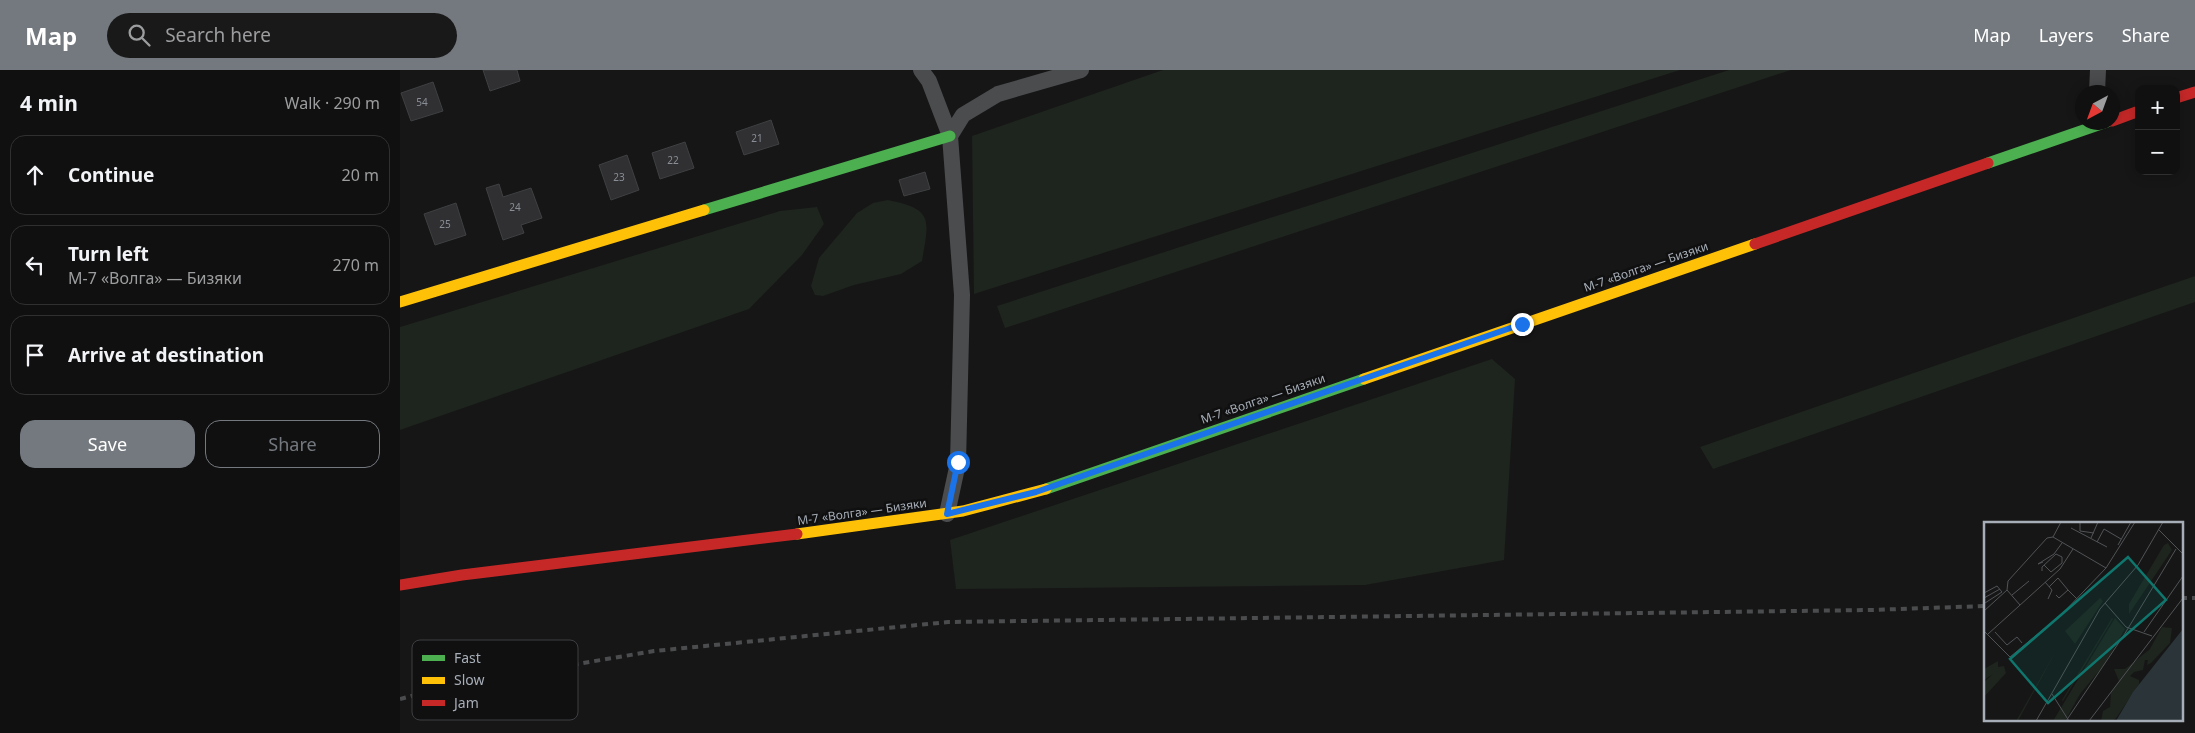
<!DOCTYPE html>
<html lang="en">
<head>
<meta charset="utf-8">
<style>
  :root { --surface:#101010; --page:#191919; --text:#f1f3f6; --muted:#9c9d9f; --line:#303030; --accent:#74797f }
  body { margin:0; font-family:"Noto Sans",sans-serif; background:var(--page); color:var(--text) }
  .controls { position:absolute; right:15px; top:15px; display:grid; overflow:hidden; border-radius:10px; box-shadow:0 2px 12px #0003 }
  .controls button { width:45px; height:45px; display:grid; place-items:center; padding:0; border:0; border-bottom:1px solid var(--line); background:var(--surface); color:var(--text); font:25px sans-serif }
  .compass { position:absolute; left:1675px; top:15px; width:45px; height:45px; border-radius:50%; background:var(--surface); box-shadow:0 2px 12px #0003; rotate:221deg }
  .stop { position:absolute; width:15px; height:15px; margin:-11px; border:4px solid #1a73e8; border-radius:50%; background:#fff }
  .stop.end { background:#1a73e8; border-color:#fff; box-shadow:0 1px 5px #0008 }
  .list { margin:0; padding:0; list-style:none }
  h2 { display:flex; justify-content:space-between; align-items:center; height:65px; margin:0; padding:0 20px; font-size:21px }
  h2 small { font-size:16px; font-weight:400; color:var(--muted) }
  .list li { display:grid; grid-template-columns:32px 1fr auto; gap:15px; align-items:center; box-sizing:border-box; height:80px; margin:0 10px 10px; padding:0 10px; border:1px solid var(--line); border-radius:15px }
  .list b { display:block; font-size:19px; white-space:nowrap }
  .list p { margin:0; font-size:16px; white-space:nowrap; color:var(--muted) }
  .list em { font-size:16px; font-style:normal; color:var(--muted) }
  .actions { display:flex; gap:10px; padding:15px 20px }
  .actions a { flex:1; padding:11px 0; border:1px solid var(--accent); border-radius:15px; text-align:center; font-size:18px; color:var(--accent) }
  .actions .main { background:var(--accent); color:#fff }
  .icon { flex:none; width:28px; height:28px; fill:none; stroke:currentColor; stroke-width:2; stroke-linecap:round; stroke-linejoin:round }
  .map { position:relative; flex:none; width:1795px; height:663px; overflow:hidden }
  header { display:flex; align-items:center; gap:30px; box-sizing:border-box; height:70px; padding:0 25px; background:var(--accent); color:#fff }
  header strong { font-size:24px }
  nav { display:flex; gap:28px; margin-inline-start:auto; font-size:18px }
  .search { width:350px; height:45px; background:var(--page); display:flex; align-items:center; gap:12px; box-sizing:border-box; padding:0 18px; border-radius:28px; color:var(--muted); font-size:19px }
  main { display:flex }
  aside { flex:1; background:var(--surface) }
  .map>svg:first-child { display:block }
</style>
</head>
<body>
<header>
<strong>Map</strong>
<div class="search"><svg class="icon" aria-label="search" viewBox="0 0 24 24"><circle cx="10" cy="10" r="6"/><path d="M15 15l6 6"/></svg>Search here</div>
<nav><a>Map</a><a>Layers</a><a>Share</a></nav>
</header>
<main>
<aside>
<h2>4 min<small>Walk · 290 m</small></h2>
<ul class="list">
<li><svg class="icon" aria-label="ahead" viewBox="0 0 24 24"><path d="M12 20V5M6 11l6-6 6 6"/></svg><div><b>Continue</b></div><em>20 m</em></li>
<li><svg class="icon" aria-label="left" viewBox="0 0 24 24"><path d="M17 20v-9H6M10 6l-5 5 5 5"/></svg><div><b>Turn left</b><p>М-7 «Волга» — Бизяки</p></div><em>270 m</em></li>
<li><svg class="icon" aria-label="arrive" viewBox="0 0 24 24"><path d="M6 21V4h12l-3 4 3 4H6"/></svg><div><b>Arrive at destination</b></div></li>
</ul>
<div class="actions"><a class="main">Save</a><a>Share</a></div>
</aside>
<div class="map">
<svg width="1795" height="663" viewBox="0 0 1795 663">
  <rect width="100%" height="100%" fill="#161616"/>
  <!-- green -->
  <path fill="#1e241e" d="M763,0h517l-706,224 -2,-158z
    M1329,0h62l-786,258 -8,-22z
    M488,130c46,9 41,20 34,61l-21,13 -47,11 -31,11 -8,-1 -4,-9 8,-28 38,-45 16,-10z
    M417,137l7,17 -22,31 -53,54 -349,121v-103l380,-116z
    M1795,206v26l-482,167 -13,-22z
    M1092,289l23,20 -11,181 -139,25 -409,4 -6,-49z"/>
  <!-- building -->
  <path fill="#303032" stroke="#3e4042" d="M83,0h34l3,11 -30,10z
    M33,12l10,29 -32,10 -10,-28z
    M371,50l8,24 -35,11 -8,-23z
    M285,72l9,26 -34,11 -8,-26z
    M227,85l12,35 -28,10 -12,-35z
    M525,102l5,17 -26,7 -5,-16z
    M99,114l4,13 28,-9 11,30 -21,7 3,8 -21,7 -17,-52z
    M56,133l10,32 -31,10 -11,-31z"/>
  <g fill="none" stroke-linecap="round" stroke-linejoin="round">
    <!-- street -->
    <path stroke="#4a4c4e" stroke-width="16" d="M521,0l8,11 21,55 12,159 -4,168 -11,51
      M1697,22l1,-22
      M550,66l13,-21 35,-21 83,-24"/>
    <!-- fast -->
    <path stroke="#4caf50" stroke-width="11" d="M1588,93l119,-41
      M304,140l246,-74
      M646,419l318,-110"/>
    <!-- slow -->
    <path stroke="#ffc107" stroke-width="11" d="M0,232l304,-92
      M964,309l391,-135
      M397,464l166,-23 83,-22"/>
    <!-- jam -->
    <path stroke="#c62828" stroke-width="11" d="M1776,28l19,-6
      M1712,51l27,-10
      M1355,174l233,-81
      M0,515l62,-10 335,-41"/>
    <!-- rail -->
    <path stroke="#4a4c4e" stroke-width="4" stroke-dasharray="6 5" stroke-linecap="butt" d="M1781,528h14
      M0,629l59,-15 195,-33 294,-29 923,-12 114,-4"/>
  </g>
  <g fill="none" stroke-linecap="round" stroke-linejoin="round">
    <!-- route -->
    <path stroke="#1a73e8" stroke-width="6" d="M558,392l-11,52 89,-22 486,-168"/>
  </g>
  <g text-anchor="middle" stroke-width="5" stroke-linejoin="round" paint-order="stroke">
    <!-- number labels -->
    <g font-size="10" fill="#898e96">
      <text x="22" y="36">54</text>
      <text x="357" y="72">21</text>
      <text x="273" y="94">22</text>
      <text x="219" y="111">23</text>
      <text x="115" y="141">24</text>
      <text x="45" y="158">25</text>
    </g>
    <!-- street labels -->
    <g font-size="12" fill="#a7aeb7" stroke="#101011">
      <text transform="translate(1246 197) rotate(-19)" y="4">М-7 «Волга» — Бизяки</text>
      <text transform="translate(863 329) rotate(-19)" y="4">М-7 «Волга» — Бизяки</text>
      <text transform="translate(462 442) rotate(-8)" y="4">М-7 «Волга» — Бизяки</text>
    </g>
  </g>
  <!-- overview -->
  <g transform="translate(1584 452)">
    <rect width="199" height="199" fill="#161616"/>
    <path d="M184,21l4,7 -43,64v-10l35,-59zM116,76l3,3 -28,43 -10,-13zM128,96l1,1 -50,82 -1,-1zM131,96l10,11 -21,36 -24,29 -15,27h-12zM178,105l10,1 -2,15 -19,20 -4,2 1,-5h-3l-2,10 -9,2 -4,4 9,4v4l-22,33 -4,4h-12l2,-10 7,-4 1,-14 8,-12 -5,-12h11l25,-20zM73,127l-39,72h-2zM14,139v6l6,-1 2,7 -22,24v-15l9,-8 -9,6v-11z" fill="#1e241e"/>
    <path d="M199,107v92h-67l17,-29z" fill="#2b3539"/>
    <path fill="none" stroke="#505356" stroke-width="1" d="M96,0v9l14,2M87,6l36,19M175,8l24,24M69,15l8,-15M107,16l7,-16M113,20l7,-13 17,10M134,23l13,-23M59,40l-5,2 16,-10 8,-11M122,46l29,-46M58,49v-4l14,-13 6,3v6l-11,9 -7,-7M61,60l7,8 -4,9M65,65l9,-9 10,12M23,68l1,-9 39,-43 6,-1M0,71l13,-7 5,6 -17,11M28,73l17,-14M72,73l3,3 9,-8 9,9M0,76l16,-9M121,81l21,24 26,9M0,89l23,-21 13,15M0,109l26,26 52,-43 44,-46 -53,-31M11,110l12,13 10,-8 5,6M160,110l39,-56M4,112l72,-65 13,-20M68,172l17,27M52,199l64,-112 38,-44 25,-43M82,199l58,-86 52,-86M105,199l94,-123"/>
    <path fill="#0f766e" fill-opacity="0.15" stroke="#0f766e" stroke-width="2.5" d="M144,35l38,43 -118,103 -38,-44z"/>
    <rect width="199" height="199" fill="none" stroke="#a7aeb7" stroke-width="2.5"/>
  </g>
  <!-- legend -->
  <rect x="12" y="570" width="166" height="80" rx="8" fill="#101011" stroke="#3d3f43" stroke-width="1"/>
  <rect x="22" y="585" width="23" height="6" fill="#4caf50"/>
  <rect x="22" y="607" width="23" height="7" fill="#ffc107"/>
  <rect x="22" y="630" width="23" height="6" fill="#c62828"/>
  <g font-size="14" fill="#a7aeb7">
    <text x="54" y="593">Fast</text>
    <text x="54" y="615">Slow</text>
    <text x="54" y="638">Jam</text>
  </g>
</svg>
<div class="controls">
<button>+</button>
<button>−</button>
</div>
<svg class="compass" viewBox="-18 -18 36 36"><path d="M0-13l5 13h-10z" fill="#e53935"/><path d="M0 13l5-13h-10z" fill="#9c9d9f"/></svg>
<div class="stop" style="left:558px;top:392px"></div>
<div class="stop end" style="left:1122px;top:254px"></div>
</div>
</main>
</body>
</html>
